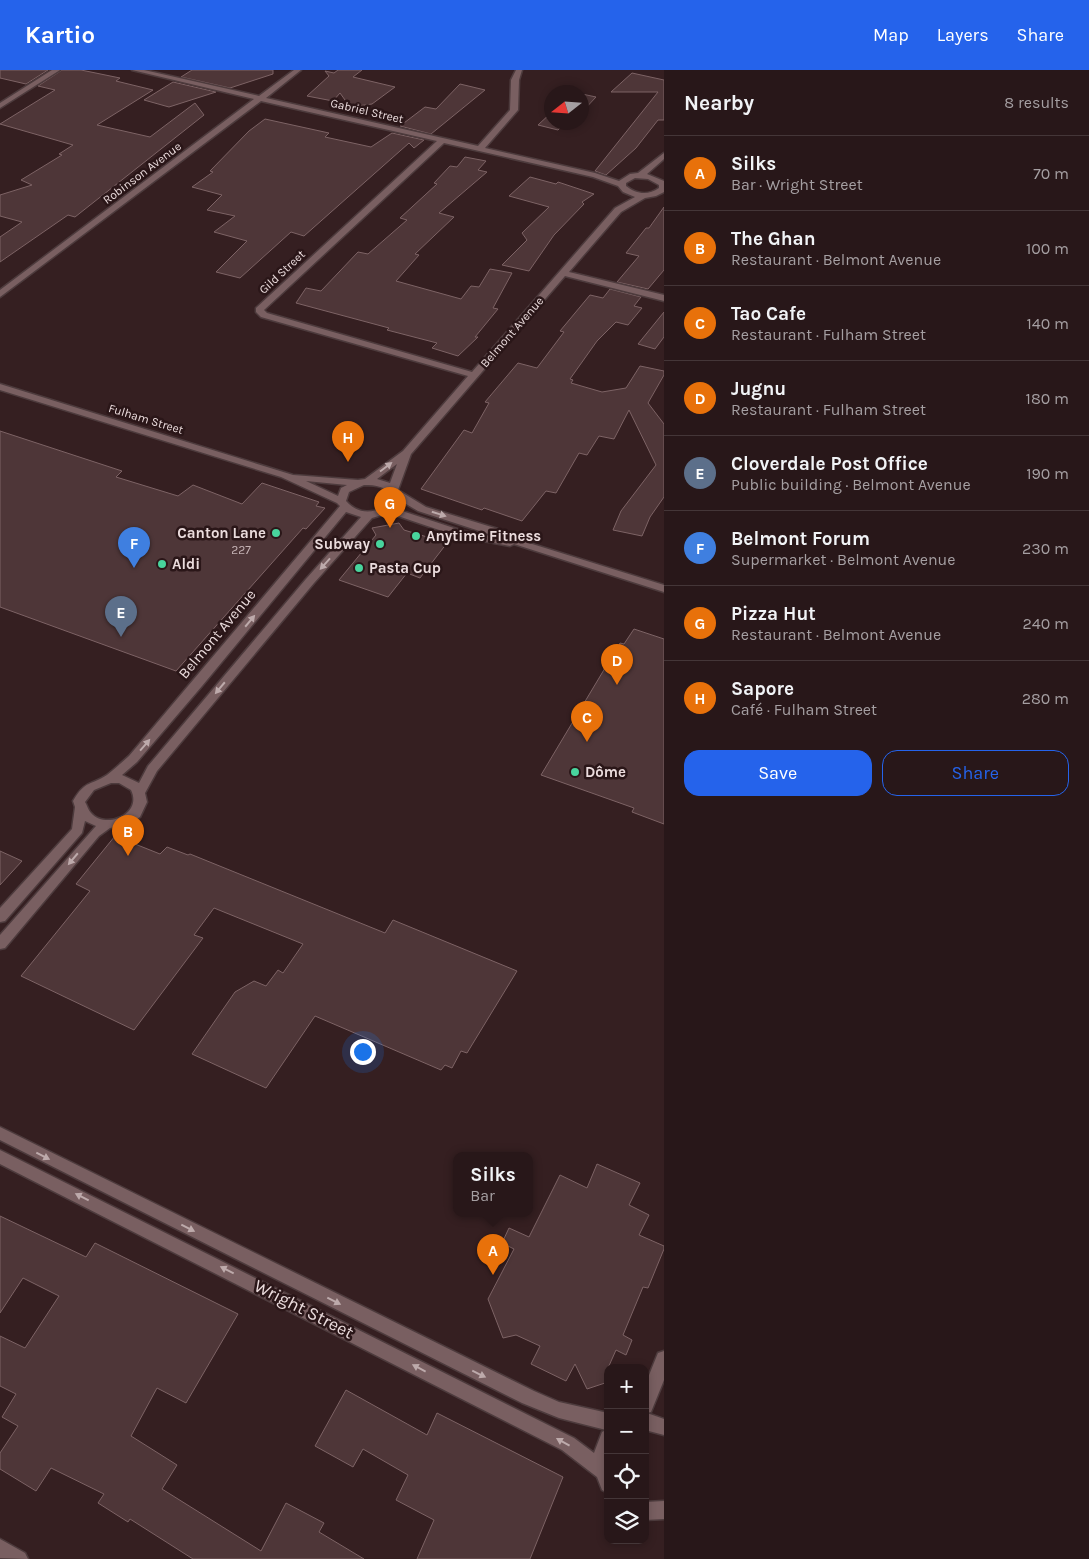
<!DOCTYPE html>
<html lang="en">
<head>
<meta charset="utf-8">
<style>
  :root { --surface:#281719; --page:#302022; --text:#f1f3f6; --muted:#a59fa2; --line:#443638; --accent:#2563eb }
  body { margin:0; font-family:Karla,sans-serif; background:var(--page); color:var(--text) }
  .controls { position:absolute; right:15px; bottom:15px; display:grid; overflow:hidden; border-radius:10px; box-shadow:0 2px 8px #0003 }
  .controls button { width:45px; height:45px; display:grid; place-items:center; padding:0; border:0; border-bottom:1px solid var(--line); background:var(--surface); color:var(--text); font:25px sans-serif }
  .compass { position:absolute; left:544px; top:15px; width:45px; height:45px; border-radius:50%; background:var(--surface); box-shadow:0 2px 8px #0003; rotate:253deg }
  .you { position:absolute; left:362px; top:981px; width:18px; height:18px; margin:-12px; border:4px solid #fff; border-radius:50%; background:#1a73e8; box-shadow:0 0 0 8px #1a73e833 }
  .badge { display:grid; place-items:center; width:32px; height:32px; border-radius:50%; background:var(--accent); color:#fff; font-size:16px; font-weight:700 }
  .pin { position:absolute; translate:-50% -41px; filter:drop-shadow(0 1px 2px #0008) }
  .pin::after { content:''; position:absolute; top:26px; width:18px; height:15px; background:inherit; clip-path:polygon(0 0,100% 0,50% 100%) }
  .popup { position:absolute; left:453px; top:1082px; width:80px; height:65px; box-sizing:border-box; display:grid; place-content:center; border-radius:10px; background:var(--surface); filter:drop-shadow(0 1px 4px #0005); font-size:16px; white-space:nowrap; color:var(--muted) }
  .popup b { font-size:19px; color:var(--text) }
  .popup::after { content:''; position:absolute; left:50%; top:100%; margin-left:-10px; border:10px solid transparent; border-top-color:var(--surface) }
  .list { margin:0; padding:0; list-style:none }
  h2 { display:flex; justify-content:space-between; align-items:center; height:65px; margin:0; padding:0 20px; font-size:21px }
  h2 small { font-size:16px; font-weight:400; color:var(--muted) }
  .list li { display:grid; grid-template-columns:32px 1fr auto; gap:15px; align-items:center; box-sizing:border-box; height:75px; padding:0 20px; border-top:1px solid var(--line) }
  .list b { display:block; font-size:19px; white-space:nowrap }
  .list p { margin:0; font-size:16px; white-space:nowrap; color:var(--muted) }
  .list em { font-size:16px; font-style:normal; color:var(--muted) }
  .actions { display:flex; gap:10px; padding:15px 20px }
  .actions a { flex:1; padding:11px 0; border:1px solid var(--accent); border-radius:15px; text-align:center; font-size:18px; color:var(--accent) }
  .actions .main { background:var(--accent); color:#fff }
  .icon { flex:none; width:28px; height:28px; fill:none; stroke:currentColor; stroke-width:2; stroke-linecap:round; stroke-linejoin:round }
  .map { position:relative; flex:none; width:664px; height:1489px; overflow:hidden }
  header { display:flex; align-items:center; gap:30px; box-sizing:border-box; height:70px; padding:0 25px; background:var(--accent); color:#fff }
  header strong { font-size:24px }
  nav { display:flex; gap:28px; margin-inline-start:auto; font-size:18px }
  main { display:flex }
  aside { flex:1; background:var(--surface) }
  .map>svg:first-child { display:block }
</style>
</head>
<body>
<header>
<strong>Kartio</strong>
<nav><a>Map</a><a>Layers</a><a>Share</a></nav>
</header>
<main>
<div class="map">
<svg width="664" height="1489" viewBox="0 0 664 1489">
  <rect width="100%" height="100%" fill="#351f21"/>
  <!-- building -->
  <path fill="#4e3638" stroke="#7d6365" d="M0,0h48l-22,14 -26,-6z
    M62,0h19l39,8 -4,3 37,9 -56,35 53,12 45,-34 9,12 -129,102 -7,-2 -68,47v-25l22,-15 -22,-6v-21l32,-10 -11,-5 41,-25 -3,-1 14,-9 -73,-21 55,-34 -17,-4z
    M192,0h81v4l-43,14 -49,-11z
    M338,0h24l-9,7 42,10 -23,17 -22,3 -10,-14 -7,8 -26,-5 22,-20 -4,-5 9,2z
    M632,3l32,7v40h-6l-22,28 -30,27 -11,-4 63,-79h-47z
    M173,12l43,10 -47,15 -25,-7z
    M460,14l25,6 -54,44 -31,-8 25,-19 11,2z
    M582,24l14,3 -14,15z
    M552,42v10h20l-6,7 -5,-2 -3,3 -20,-5z
    M265,49l64,14 -4,4 46,10 21,-14 32,7 -10,8 -5,-5 -105,93 -13,-4 -51,46 -24,-6 31,-31 -33,-9 21,-16 -28,-6 15,-15 -30,-8 21,-15 -3,-1 39,-40z
    M465,87l21,4 -8,9 9,2 -48,41 15,4 -39,37 4,1 -23,26 65,18 10,-13 8,1 11,-18 22,4 -19,35 5,1 -23,28h3l-20,19 -26,-8 5,-5 -50,-13 2,-2 -93,-25 10,-15 15,3 37,-39 10,2 39,-34 -7,-2 37,-34 -3,-1 16,-17 7,1z
    M530,107l26,7 2,-2 36,12 -12,8 2,2 -30,31 -25,36 -27,-6 25,-25 -5,-7 27,-26 -40,-11z
    M664,137v63l-16,19 -31,-7 22,-26 -13,-3 20,-25h3z
    M610,219l31,8 -7,9 8,2 -14,17 -12,-3 -19,19 -27,38 3,1 -2,3 31,9 24,-4 14,-22 24,5v4l-16,28 16,21v73l-14,20 -8,19 -29,-6 8,-19 35,-46 -27,-55 -15,29 -15,-3 -12,19 -8,-2 -23,40 -10,-2 -24,30 -38,-13 -2,2 -61,-21 43,-59 8,3 17,-30 -4,-1 33,-39 19,5 27,-36 -4,-1 30,-36 13,3z
    M664,242v25l-9,12 -17,-5z
    M0,361l122,40 -6,6 62,19 15,-11 49,19 20,-21 57,19 -3,4 9,2 -19,21 -3,-1 -127,143 -176,-64z
    M399,453l5,7 43,13 -27,35 -13,-5 -19,24 -49,-17 37,-45 -4,-7z
    M634,559l30,10v185l-32,-12 2,-4 -93,-33 79,-132 4,1z
    M115,766l45,18 7,-7 21,8 2,-1 195,79 8,-13 124,51 -50,82 -6,-2 -9,17 -7,-3 -4,5 -126,-54 -49,72 -74,-34 43,-62 19,-11 12,5 12,-16 5,3 20,-29 -89,-36 -20,27 9,3 -69,92 -113,-54 69,-85 -14,-7z
    M0,781l22,10 -22,24z
    M597,1094l43,19 -11,22 20,10 -10,20 25,11v3l-16,39 -5,-1 -20,48 9,5 -6,15 -10,-5 -8,18v14l-21,7 -12,-25 -9,17 -35,-17 9,-18 -24,-11 -13,3 -15,-39 26,-50 -12,-6 7,-15 20,9 31,-62 27,13z
    M0,1146l86,41 9,-14 143,71 -52,89 -29,-15 -26,48 46,29 -15,24 99,62 25,-48 38,20 -5,9 45,27h-171l-63,-40 -2,3 -30,-19 6,-9 -53,-26 -15,23 -36,-22v-16l18,-27 -16,-9 14,-23 -16,-8v-50l25,12 34,-52 -36,-18 -23,35z
    M346,1320l81,45 10,-22 126,64 -33,82h-113l17,-39 -38,-20 12,-25 -45,-26 -10,18 -38,-21z"/>
  <g fill="none" stroke-linecap="round" stroke-linejoin="round">
    <defs>
      <path id="minor" d="M52,0h8l-60,38v-5z
        M132,0h12l115,26 35,-26h7l-35,28 212,48 32,-36 1,-30 5,-10h6l-3,10 -1,30 -33,38 110,25 24,8 11,-7 8,-1 26,-20v6l-17,15 17,7v11l-8,4 -11,2 -24,14 -52,60 95,23v6l-99,-25 -154,178 -13,36 28,17 72,22 31,14 135,42v7l-150,-48 -4,2 -53,-10 -68,-23 -17,5 -58,65 -157,188 -12,22 2,9 -7,15 -12,7 -18,4 -11,8 -94,112 -5,1v-14l96,-109 -11,-5 -3,12 -77,88 -5,1v-14l72,-79 3,-22 -2,-6c13,-22 18,-15 34,-26 8,-6 15,-13 22,-19l211,-250 -3,-3 -56,-26 -281,-87v-6l293,91 65,5 7,-1 38,-28 65,-75 -207,-59 -5,-5v-4l181,-167 -176,-40 -261,196v-7l254,-191zM444,73l149,34 25,9 5,6 12,5 -20,11 -143,164 -205,-59 -3,-3zM635,108l13,1 11,6v3c-11,8 -23,6 -33,-2v-3zM397,394l-7,19 -13,-4zM306,411l41,4 -6,3 -3,8zM364,415c12,0 22,1 28,12l-3,7c-14,10 -31,11 -43,-3l3,-9zM401,431l17,10 83,27 -38,-7 -67,-22zM346,442l15,5 -55,62 -158,187 -9,17 -17,-8 15,-13 65,-76zM111,713h8l12,7c12,24 -25,40 -40,23 -3,-3 -4,-8 -6,-11l9,-12z
        M0,1057l534,264 25,11 49,11v80l-6,-3 -5,-13 -35,-27 -562,-286v-14l574,288 20,15 8,-21 4,-2 -47,-12 -37,-15 -522,-263z
        M664,1281v29l-13,32 -4,1 17,6v16l-19,-5v-45l13,-32z
        M664,1431v18l-19,1v-18z
        M0,1469l25,14 3,6 -28,-1z"/>
    </defs>
    <!-- minor casing -->
    <use href="#minor" stroke="#4d3b3d" stroke-width="3"/>
    <!-- minor -->
    <use href="#minor" fill="#795f61" fill-rule="evenodd"/>
  </g>
  <!-- one-way arrows -->
  <defs><path id="oneway-solid" d="M-6-.8H1V-3.2L6.5 0L1 3.2V.8H-6Z" transform="scale(1.25)"/></defs>
  <g fill="#bdaaab">
    <use href="#oneway-solid" transform="translate(386 397) rotate(-37)"/>
    <use href="#oneway-solid" transform="translate(439 444) rotate(17)"/>
    <use href="#oneway-solid" transform="translate(325 494) rotate(132)"/>
    <use href="#oneway-solid" transform="translate(250 551) rotate(-50)"/>
    <use href="#oneway-solid" transform="translate(220 618) rotate(130)"/>
    <use href="#oneway-solid" transform="translate(145 675) rotate(-49)"/>
    <use href="#oneway-solid" transform="translate(73 789) rotate(130)"/>
    <use href="#oneway-solid" transform="translate(43 1086) rotate(27)"/>
    <use href="#oneway-solid" transform="translate(82 1127) rotate(-153)"/>
    <use href="#oneway-solid" transform="translate(188 1158) rotate(27)"/>
    <use href="#oneway-solid" transform="translate(227 1200) rotate(-153)"/>
    <use href="#oneway-solid" transform="translate(334 1231) rotate(27)"/>
    <use href="#oneway-solid" transform="translate(419 1298) rotate(-152)"/>
    <use href="#oneway-solid" transform="translate(479 1304) rotate(26)"/>
    <use href="#oneway-solid" transform="translate(563 1372) rotate(-151)"/>
  </g>
  <!-- markers -->
  <g fill="#48d49d" stroke="#2a1618" stroke-width="2">
    <circle cx="276" cy="463" r="5"/>
    <circle cx="416" cy="466" r="5"/>
    <circle cx="380" cy="474" r="5"/>
    <circle cx="162" cy="494" r="5"/>
    <circle cx="359" cy="498" r="5"/>
    <circle cx="575" cy="702" r="5"/>
  </g>
  <g text-anchor="middle" stroke-width="5" stroke-linejoin="round" paint-order="stroke">
    <!-- far-street labels -->
    <g font-size="12" fill="#ebdcdd" stroke="#2a1618">
      <text transform="translate(367 41) rotate(13)" y="4">Gabriel Street</text>
      <text transform="translate(142 103) rotate(-37)" y="4">Robinson Avenue</text>
      <text transform="translate(282 202) rotate(-43)" y="4">Gild Street</text>
      <text transform="translate(512 262) rotate(-49)" y="4">Belmont Avenue</text>
      <text transform="translate(146 349) rotate(17)" y="4">Fulham Street</text>
    </g>
    <!-- number labels -->
    <g font-size="12" fill="#c4b2b4">
      <text x="241" y="484">227</text>
    </g>
    <!-- poi labels -->
    <g font-size="15" font-weight="bold" fill="#ebdcdd" stroke="#2a1618" text-anchor="start">
      <text x="266" y="468" text-anchor="end">Canton Lane</text>
      <text x="426" y="471">Anytime Fitness</text>
      <text x="370" y="479" text-anchor="end">Subway</text>
      <text x="172" y="499">Aldi</text>
      <text x="369" y="503">Pasta Cup</text>
      <text x="585" y="707">Dôme</text>
    </g>
    <!-- street labels -->
    <g font-size="15" fill="#ebdcdd" stroke="#2a1618">
      <text transform="translate(217 564) rotate(-50)" y="5">Belmont Avenue</text>
    </g>
    <!-- near-street labels -->
    <g font-size="18" fill="#ebdcdd" stroke="#2a1618">
      <text transform="translate(304 1239) rotate(27)" y="6">Wright Street</text>
    </g>
  </g>
</svg>
<div class="controls">
<button>+</button>
<button>−</button>
<button><svg class="icon" aria-label="locate" viewBox="0 0 24 24"><circle cx="12" cy="12" r="6"/><path d="M12 2v4M12 18v4M2 12h4M18 12h4"/></svg></button>
<button><svg class="icon" aria-label="layers" viewBox="0 0 24 24"><path d="M12 4l9 5-9 5-9-5zM3 14l9 5 9-5"/></svg></button>
</div>
<svg class="compass" viewBox="-18 -18 36 36"><path d="M0-13l5 13h-10z" fill="#e53935"/><path d="M0 13l5-13h-10z" fill="#a59fa2"/></svg>
<div class="you"></div>
<div class="pin badge" style="left:493px;top:1205px;background:#e8710a">A</div>
<div class="popup"><b>Silks</b>Bar</div>
<div class="pin badge" style="left:128px;top:786px;background:#e8710a">B</div>
<div class="pin badge" style="left:587px;top:672px;background:#e8710a">C</div>
<div class="pin badge" style="left:617px;top:615px;background:#e8710a">D</div>
<div class="pin badge" style="left:121px;top:567px;background:#5c6f8a">E</div>
<div class="pin badge" style="left:134px;top:498px;background:#3f7fe0">F</div>
<div class="pin badge" style="left:390px;top:458px;background:#e8710a">G</div>
<div class="pin badge" style="left:348px;top:392px;background:#e8710a">H</div>
</div>
<aside>
<h2>Nearby<small>8 results</small></h2>
<ul class="list">
<li><span class="badge" style="background:#e8710a">A</span><div><b>Silks</b><p>Bar · Wright Street</p></div><em>70 m</em></li>
<li><span class="badge" style="background:#e8710a">B</span><div><b>The Ghan</b><p>Restaurant · Belmont Avenue</p></div><em>100 m</em></li>
<li><span class="badge" style="background:#e8710a">C</span><div><b>Tao Cafe</b><p>Restaurant · Fulham Street</p></div><em>140 m</em></li>
<li><span class="badge" style="background:#e8710a">D</span><div><b>Jugnu</b><p>Restaurant · Fulham Street</p></div><em>180 m</em></li>
<li><span class="badge" style="background:#5c6f8a">E</span><div><b>Cloverdale Post Office</b><p>Public building · Belmont Avenue</p></div><em>190 m</em></li>
<li><span class="badge" style="background:#3f7fe0">F</span><div><b>Belmont Forum</b><p>Supermarket · Belmont Avenue</p></div><em>230 m</em></li>
<li><span class="badge" style="background:#e8710a">G</span><div><b>Pizza Hut</b><p>Restaurant · Belmont Avenue</p></div><em>240 m</em></li>
<li><span class="badge" style="background:#e8710a">H</span><div><b>Sapore</b><p>Café · Fulham Street</p></div><em>280 m</em></li>
</ul>
<div class="actions"><a class="main">Save</a><a>Share</a></div>
</aside>
</main>
</body>
</html>
